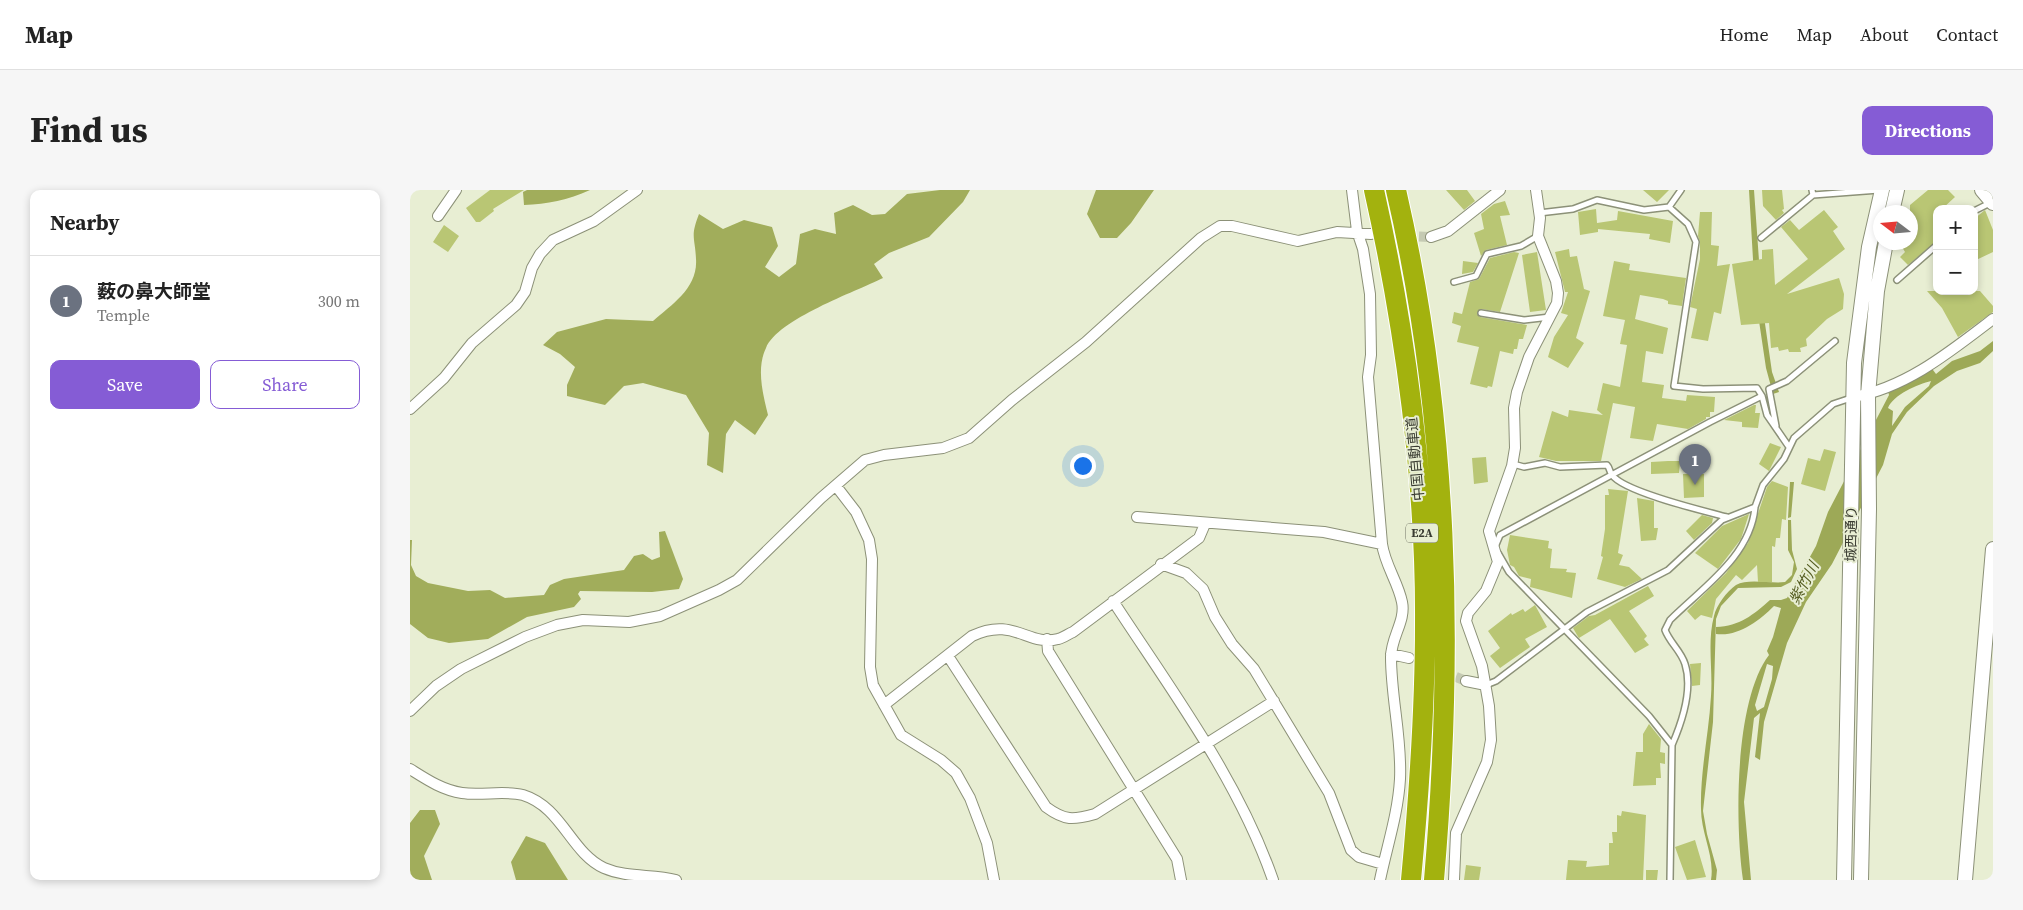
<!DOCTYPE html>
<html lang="en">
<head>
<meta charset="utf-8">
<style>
  :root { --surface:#fff; --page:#f6f6f6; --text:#222; --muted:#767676; --line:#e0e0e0; --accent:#855cd5 }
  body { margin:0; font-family:"Source Serif 4","Noto Sans JP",serif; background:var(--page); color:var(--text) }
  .controls { position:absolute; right:15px; top:15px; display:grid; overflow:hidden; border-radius:10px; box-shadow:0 2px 8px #0003 }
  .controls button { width:45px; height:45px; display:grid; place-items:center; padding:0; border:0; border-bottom:1px solid var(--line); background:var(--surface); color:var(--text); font:25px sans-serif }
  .compass { position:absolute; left:1463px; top:15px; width:45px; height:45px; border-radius:50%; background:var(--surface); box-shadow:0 2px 8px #0003; rotate:286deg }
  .you { position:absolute; left:672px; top:275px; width:18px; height:18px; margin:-12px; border:4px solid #fff; border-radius:50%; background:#1a73e8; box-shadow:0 0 0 8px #1a73e833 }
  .badge { display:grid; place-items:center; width:32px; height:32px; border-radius:50%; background:var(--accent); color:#fff; font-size:16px; font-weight:700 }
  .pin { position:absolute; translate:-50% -41px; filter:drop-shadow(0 1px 2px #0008) }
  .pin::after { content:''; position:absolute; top:26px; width:18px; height:15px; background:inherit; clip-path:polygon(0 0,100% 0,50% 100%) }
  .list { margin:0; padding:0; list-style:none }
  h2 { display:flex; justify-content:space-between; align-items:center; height:65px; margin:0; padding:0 20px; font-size:21px }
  h2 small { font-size:16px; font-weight:400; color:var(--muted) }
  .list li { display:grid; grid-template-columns:32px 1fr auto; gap:15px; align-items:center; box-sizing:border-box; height:90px; padding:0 20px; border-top:1px solid var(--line) }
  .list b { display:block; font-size:19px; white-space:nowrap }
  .list p { margin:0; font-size:16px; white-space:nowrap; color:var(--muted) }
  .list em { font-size:16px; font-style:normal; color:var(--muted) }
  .actions { display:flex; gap:10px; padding:15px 20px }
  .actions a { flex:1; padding:11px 0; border:1px solid var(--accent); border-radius:10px; text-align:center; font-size:18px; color:var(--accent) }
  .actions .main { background:var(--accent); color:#fff }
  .map { position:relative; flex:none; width:1583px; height:690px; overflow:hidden; border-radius:10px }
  header { display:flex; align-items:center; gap:30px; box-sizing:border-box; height:70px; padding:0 25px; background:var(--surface); border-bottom:1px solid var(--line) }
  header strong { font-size:24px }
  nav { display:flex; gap:28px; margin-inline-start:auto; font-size:18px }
  .intro { display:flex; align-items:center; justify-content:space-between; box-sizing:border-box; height:120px; padding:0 30px }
  h1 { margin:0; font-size:35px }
  .button { padding:12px 22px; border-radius:10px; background:var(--accent); color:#fff; font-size:18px; font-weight:700 }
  main { display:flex; gap:30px; padding:0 30px }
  aside { flex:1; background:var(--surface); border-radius:10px; box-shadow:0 2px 8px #0003 }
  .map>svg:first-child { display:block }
</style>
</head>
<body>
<header>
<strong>Map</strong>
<nav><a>Home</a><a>Map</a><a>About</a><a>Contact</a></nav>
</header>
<div class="intro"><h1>Find us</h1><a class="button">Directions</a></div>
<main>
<aside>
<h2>Nearby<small></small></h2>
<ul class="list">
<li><span class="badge" style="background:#6b7280">1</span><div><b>薮の鼻大師堂</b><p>Temple</p></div><em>300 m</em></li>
</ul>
<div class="actions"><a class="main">Save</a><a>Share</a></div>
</aside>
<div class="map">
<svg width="1583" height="690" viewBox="0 0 1583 690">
  <rect width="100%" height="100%" fill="#e8eed3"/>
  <!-- forest -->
  <path fill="#a1ad5b" d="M117,0h63c-22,10 -43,14 -66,15l-1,-13z
    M530,0h30l-7,12 -34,35 -40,16 -15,11 9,14c-28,14 -105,41 -117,70 -10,21 -3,46 2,67l-13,20 -20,-15 -9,14 -3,39 -16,-8 2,-32 -23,-38 -43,-12 -19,3 -19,19 -38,-9v-11l8,-18 -15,-13 -17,-9 14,-13 49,-13 47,2c19,-17 45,-33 43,-62 -1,-22 -6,-22 3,-45l24,15 21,-9 28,7 6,19 -13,21 14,10 17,-13 4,-30 15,-5 21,5 -2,-21 19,-8 19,10 13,-1 22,-20z
    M686,0h58l-23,33 -14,15h-17l-13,-24z
    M255,341l18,48 -4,10 -27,3 -72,-1 -2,3 3,5 -7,8 -47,10 -39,22 -39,4 -21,-5 -18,-14v-84h2l-1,25 5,11 12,7 40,8 22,-1 15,8 39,-3 6,-10 14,-6 60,-9 10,-14 9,-2 9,6 8,-3 -1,-25z
    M10,620h15l5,14 -16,32 8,24h-22v-57z
    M116,646l19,7 23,37h-52l-5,-18z"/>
  <!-- water -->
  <path fill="#9da957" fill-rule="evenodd" d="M1339,0h5l8,113 10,69 7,20 -6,2 -7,-26 -11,-74z
    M1583,151v10l-13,12 -23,8 -23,15 -27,26 -15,22 -9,31 -51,99 -26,38 -19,41 -23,79 -4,38 -5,-3 5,-44 -6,5 -10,84 7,78h-8c-8,-55 -9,-179 26,-225l-2,-4 6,-14 8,-29 -7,-2c-15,15 -36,31 -58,28v-7c24,-1 37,-12 54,-27h11l6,-2 29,-52 12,-34 61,-117 -1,-4 42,-25 6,8 16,-13 28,-10zM1521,191l-2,5 -24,21 -13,19 1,-15 -5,-3c5,-13 30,-24 43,-27zM1357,474l6,2 -1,13 -8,28 -7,4 -2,-6z
    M1380,292h4l-3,35 -3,1z
    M1378,330h3l1,30 5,19 -6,13 -10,5 -43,1 -17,18 -5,13 -3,103 -10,89 4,23 10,36 -1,10h-5c4,-24 -10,-46 -10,-71 -1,-38 8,-76 10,-113 2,-27 -4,-54 3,-80 2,-10 13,-25 22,-31 12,-7 35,-1 49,-3l7,-7 2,-13 -6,-12z"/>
  <!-- building -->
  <path fill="#b9c674" d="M80,0h34l-31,19 1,2 -14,11h-4l-10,-14z
    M1036,0h21l8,11 -11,9z
    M1233,0h26l-12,12z
    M1352,0h20l2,19 -2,1 2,3 -8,7 -13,-14z
    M1518,0h20l7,7 -13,12h-5v32l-29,24 -8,-8 5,-5 -3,-5 5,-5h3v-37z
    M1095,11l5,14 -10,1 7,29 -21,5 -5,6 -7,-23 10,-4 -3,-15 13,-10z
    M1186,19l1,14 20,-3 1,-9 55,10 -3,22 -21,-4 1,-5 -52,-5v3l-18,3 -2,-23z
    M1414,20l14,17 -5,4 12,18 -58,45 52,-16 5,16 -1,15 -16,10 -21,20 1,7 -7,2 1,4h-12l-1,-3 -9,2 -1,-4 -7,1 -2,-25 -28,2 -9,-61 30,-5v-9l11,-1 2,36 33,-26 -27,-32 9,-7 9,10z
    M1575,20l8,20v22l-19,9v-42z
    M1290,22h12l-1,33 8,1 -2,20 13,-2 -9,50 -7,-2 -6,29 -17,-3 6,-29 -7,-2 10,-48v-17l-2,-6z
    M34,35l15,11 -11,16 -15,-10z
    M1159,59l1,8 7,-1 7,33 6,2 -14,47 8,5 -16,25 -20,-11 6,-20 14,-22 -7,-2 7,-21h-3l-10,-40z
    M1104,62l5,1 -19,59 -19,-3 -4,5 3,3 47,8 -4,14h-4l-2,10h-3l-1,5 -13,-3 -8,36 -4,-1 -1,2 -17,-4 9,-37 -22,-5 4,-16 -9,-3 2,-11 8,2 8,-32 9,-3 11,-21z
    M1127,62l9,58 -16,2 -8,-57z
    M1053,71l15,2 -5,9 -11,2z
    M1204,71l16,3 -1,6 57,8 -4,28 -14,-2v-3l-5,-2 -23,-4 -5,24 33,9 -5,26 -17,-3 -4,31 22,3 -2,13 24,3 1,-6 28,2 -1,15h-4v5h-4v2l-18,10 -31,-5 -4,17 -23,-3 5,-31 -22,-4 -12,58h-45l-17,-4 13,-46 16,6 1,-7 34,5 -6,-5 6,-27 17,4 7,-42 -7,-1 5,-24 -22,-4z
    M1517,101h53l13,15v6l-35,25 -16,-29z
    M1344,215h2l-1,8h5l-2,15 -16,-1v-5l-18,-2z
    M1360,253l11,4 -12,24 -10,-7z
    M1414,259l12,3 -11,39 -24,-7 7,-26 12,3z
    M1076,267l2,25 -14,2 -2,-26z
    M1258,271h12l-1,12 -28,1v-12z
    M1273,284h21v23l-20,1z
    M1362,291l16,6 -2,33 -4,-1 -2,19h-4l-1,9 -3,-1v36h-14l-1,-17 -15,15 -6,-5 -20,24 -4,19 -11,-3 -6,5 -8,-9 39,-38 22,-30 19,-56z
    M1198,299l20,2 -10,62 5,2 -4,10 10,2 13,12 -17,8 -28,-8 6,-22 -2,-1 4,-27v-34h4z
    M1227,308l17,3v27h4l-2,12 -15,1z
    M1339,324l-8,25 -23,30 -23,-16 27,-27z
    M1292,325l11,3 -1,5 -18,17 -8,-9z
    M1100,345l39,6 -1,7 4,1 -2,19 17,1 -1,3 10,1 -4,25 -42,-11 1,-8 -12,-3 -5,-9 -4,-2 -3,-15z
    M1238,396l6,10 -25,15 18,25 -3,3 5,6 -14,8 -25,-34 -31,19 -2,-3 -4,-7 16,-12 6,-1z
    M1125,415l12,22 -22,12 5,8 -30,21 -10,-12 10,-8 -12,-17 23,-18 1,2 11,-6 2,3z
    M1291,473l-1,22 -8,1 -2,-22z
    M1239,534l12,15 -1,13 5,1v11l-5,-1 1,15h-5v7l-23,1 3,-34h7v-18z
    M1212,621l24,4 -3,65h-77l2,-20 19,1 -1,6 23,-2v-22h4l-1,-11h5v-17l4,1z
    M1285,650l11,37 -19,3 -12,-33z
    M1056,675l15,2 -2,13h-15z
    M1236,680h12l-1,10h-11z"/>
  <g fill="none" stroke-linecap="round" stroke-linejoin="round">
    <!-- minor-tunnel -->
    <path stroke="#c5cab3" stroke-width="10" stroke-dasharray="10 5" stroke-linecap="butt" d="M994,46l27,1
      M1032,481l24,10"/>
    <defs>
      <path id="service" d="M1402,0l1,5 66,-5
        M1259,17l19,17 8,18 -22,144 29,3 54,-1 5,8 5,19 22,32
        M1564,21l18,-9
        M1129,23l34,-4 24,-9 47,10 25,-3 12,-17
        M1351,48l52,-43
        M1487,90l40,-35
        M1044,92l22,-6 11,-22 34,-8 17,-10
        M1071,123l43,7 26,-3
        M1366,236l-7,-37 18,-8 48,-40
        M1103,274l11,3 21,-4 15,4 47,-2c3,3 2,6 5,10 12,17 92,36 115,42
        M1085,357l5,-12 210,-113 52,-26
        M1088,363l11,19 140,144 23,29
        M1076,495l10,-4 91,-69 81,-42 54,-50 33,-13 8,-22 21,-26 10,-21 39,-34 18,-6
        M1260,690l2,-135c10,-23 21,-56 13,-81 -4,-13 -15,-21 -20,-34l5,-10c32,-32 81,-64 85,-113"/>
      <path id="minor" d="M942,0l5,41 6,18 7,45 1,61 -3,22 14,167c3,21 16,38 20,58 4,19 -11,35 -11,55 0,41 11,81 9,122 -2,35 -13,67 -20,101
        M28,26l18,-26
        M1021,47l17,-6 52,-41
        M1443,207c53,-9 98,-46 140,-78
        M0,219l34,-31 28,-35 44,-38 9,-13 7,-24 8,-14 13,-14 41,-19 43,-31
        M426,296l20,26 13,28 3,19 -2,108 3,18 28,50 40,25 15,13 14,25 17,45 7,37
        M727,327l187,15 58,12
        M751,374l25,9 17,16 12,28 17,27 22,25 75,124 22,57 8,7 24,7
        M703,411c58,89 125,178 160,279
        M637,449l1,12 129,208 4,21
        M981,464l18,4
        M538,466l98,151c19,14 27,13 49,7l179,-113
        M1056,491l20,4
        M474,515l88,-69c42,-20 56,11 86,3 5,-1 10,-5 15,-7l126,-94 6,-14
        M0,521l26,-25 25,-17 64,-32 32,-12 26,-5 46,2 31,-6 59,-26 18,-10 84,-82 44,-38 19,-5 59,-7 26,-10 43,-38 74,-58 115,-104 19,-12h12l66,15 39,-9 34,2
        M0,579c16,10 32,21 52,24 20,3 41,-3 61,2 39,12 48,58 81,73 23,10 48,6 72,12
        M1044,690l2,-47 31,-71 4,-22 -2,-34 -7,-40 -16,-45 2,-8 18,-22 12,-29 -9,-31 23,-65 3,-18 -1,-40 3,-16 12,-35 28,-54 1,-10 -2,-12 -18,-45 2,-18 -4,-28"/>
      <path id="tertiary" d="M1572,0l11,13
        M1482,22l5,-22
        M1434,690l10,-517 15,-116 13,-57
        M1451,690l8,-371 -1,-114 9,-104 9,-49
        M1555,690l28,-331"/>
      <path id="motorway" d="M964,0c31,138 52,292 51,434 0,86 -6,171 -14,256
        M986,0c53,229 58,457 38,690"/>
    </defs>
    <!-- service casing -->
    <use href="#service" stroke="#8c9178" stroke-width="8"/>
    <!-- minor casing -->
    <use href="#minor" stroke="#8c9178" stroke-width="12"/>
    <!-- tertiary casing -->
    <use href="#tertiary" stroke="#8c9178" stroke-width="16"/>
    <!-- motorway casing -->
    <use href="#motorway" stroke="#fff" stroke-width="22"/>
    <!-- service -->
    <use href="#service" stroke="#fff" stroke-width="5"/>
    <!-- minor -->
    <use href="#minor" stroke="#fff" stroke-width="10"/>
    <!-- tertiary -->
    <use href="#tertiary" stroke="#fff" stroke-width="14"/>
    <!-- motorway -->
    <use href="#motorway" stroke="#a3b20e" stroke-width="20"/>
  </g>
  <g text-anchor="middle" stroke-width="4" stroke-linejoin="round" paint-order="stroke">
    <!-- shield labels -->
    <rect fill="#e8eed3" stroke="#6e7162" stroke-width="1" x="996" y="333.5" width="32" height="19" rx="4"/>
    <g font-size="12" font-weight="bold" fill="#393b31">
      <text x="1012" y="347">E2A</text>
    </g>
    <!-- street labels -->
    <g font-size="14" fill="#393b31" stroke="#e8eed3">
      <text transform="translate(1005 269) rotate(-95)" y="5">中国自動車道</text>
      <text transform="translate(1441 344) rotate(-89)" y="5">城西通り</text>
    </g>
    <!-- water labels -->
    <g font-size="15" font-style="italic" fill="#555d22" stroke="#e8eed3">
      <text transform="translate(1394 393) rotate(-62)" y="5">紫竹川</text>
    </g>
  </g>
</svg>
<div class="controls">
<button>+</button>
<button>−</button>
</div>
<svg class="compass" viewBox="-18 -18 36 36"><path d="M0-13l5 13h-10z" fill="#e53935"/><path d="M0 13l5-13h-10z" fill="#767676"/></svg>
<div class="you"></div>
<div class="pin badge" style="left:1285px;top:295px;background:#6b7280">1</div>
</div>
</main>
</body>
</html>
